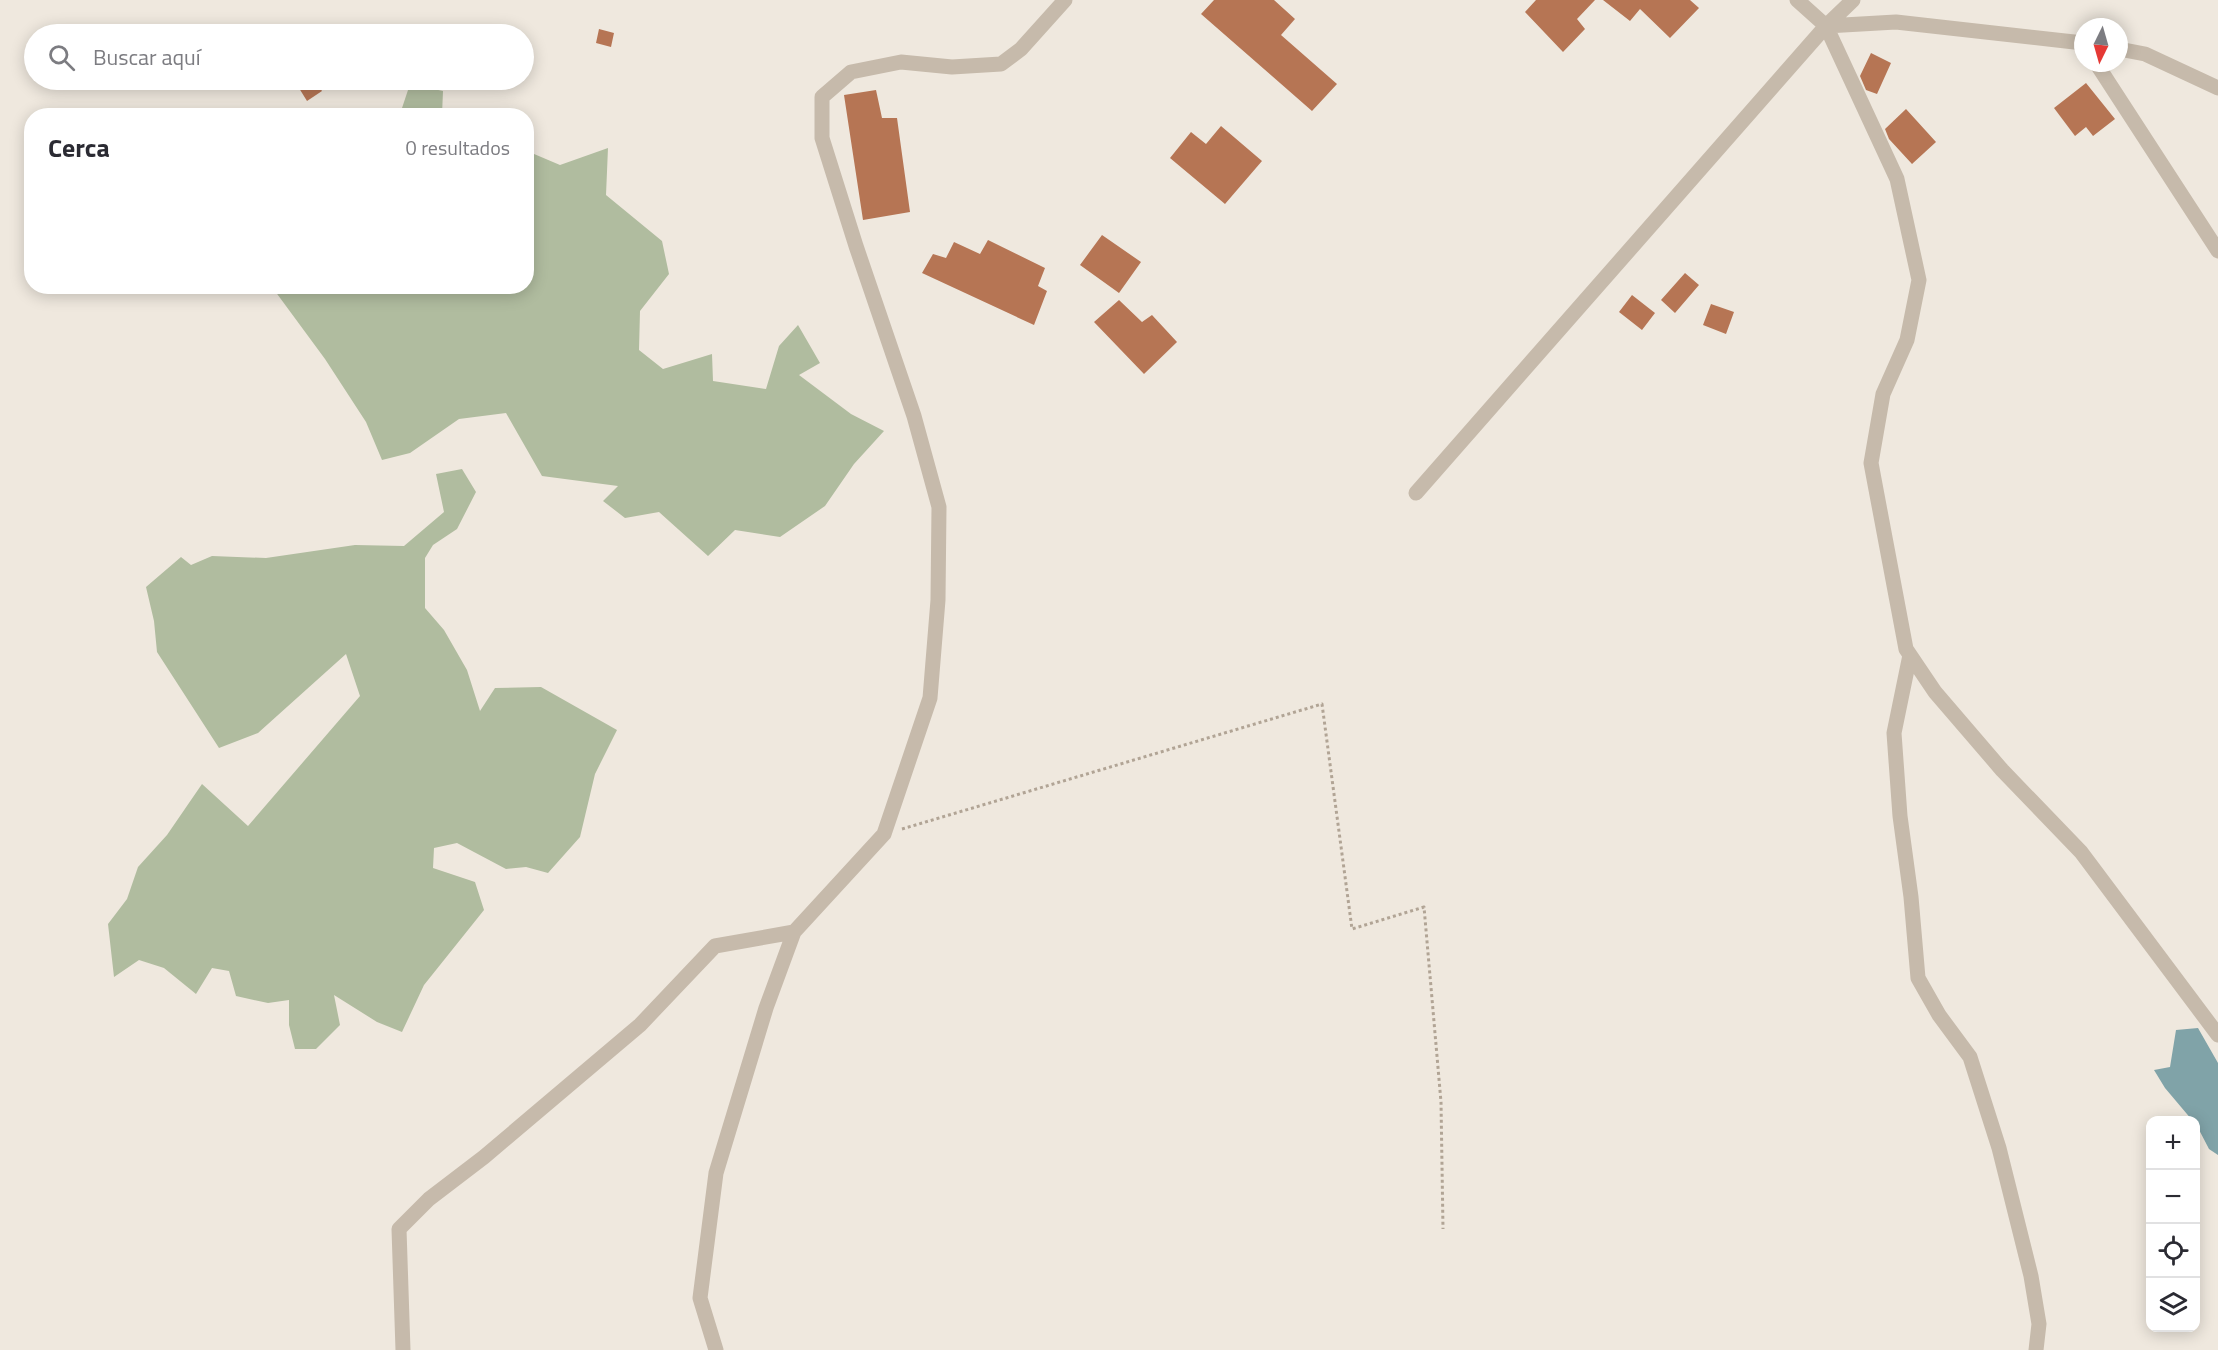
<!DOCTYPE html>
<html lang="es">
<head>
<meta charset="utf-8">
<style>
  :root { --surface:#fff; --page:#f2f2f3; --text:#2b2b33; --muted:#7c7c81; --line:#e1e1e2 }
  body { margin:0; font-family:"Titillium Web",sans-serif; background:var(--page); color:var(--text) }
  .controls { position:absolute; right:18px; bottom:18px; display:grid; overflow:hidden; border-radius:12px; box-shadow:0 3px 15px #0003 }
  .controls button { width:54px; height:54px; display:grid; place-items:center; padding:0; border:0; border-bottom:2px solid var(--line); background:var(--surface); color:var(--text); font:30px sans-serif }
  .compass { position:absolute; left:2074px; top:18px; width:54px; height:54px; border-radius:50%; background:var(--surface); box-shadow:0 3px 15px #0003; rotate:185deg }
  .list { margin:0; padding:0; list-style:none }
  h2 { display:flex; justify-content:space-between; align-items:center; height:78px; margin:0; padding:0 24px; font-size:26px }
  h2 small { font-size:20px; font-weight:400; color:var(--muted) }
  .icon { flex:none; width:33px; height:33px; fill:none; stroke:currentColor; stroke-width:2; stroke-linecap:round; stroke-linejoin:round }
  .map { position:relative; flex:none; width:2218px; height:1350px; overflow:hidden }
  .search { position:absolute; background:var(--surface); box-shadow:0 3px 15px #0003; left:24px; top:24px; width:510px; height:66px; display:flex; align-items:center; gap:15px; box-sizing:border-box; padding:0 21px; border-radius:33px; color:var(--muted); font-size:22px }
  .panel { position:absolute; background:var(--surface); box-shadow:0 3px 15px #0003; left:24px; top:108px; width:510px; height:186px; border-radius:24px }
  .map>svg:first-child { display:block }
</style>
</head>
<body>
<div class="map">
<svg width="2218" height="1350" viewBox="0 0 2218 1350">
  <rect width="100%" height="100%" fill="#efe8de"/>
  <!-- green -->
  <path fill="#b0bc9f" d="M410,84l33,7 -1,24h-45l3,-1z
    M608,148l-2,47 56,46 7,33 -29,37 -1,39 24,19 49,-15 1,27 53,8 13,-43 19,-21 22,38 -21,12 52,39 33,17 -30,33 -29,42 -45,31 -45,-7 -27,26 -49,-44 -34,6 -22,-17 15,-15 -76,-10 -36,-63 -47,6 -49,34 -28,7 -16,-38 -41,-63 -53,-72 254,-1 1,-135 33,14z
    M462,469l14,23 -19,37 -24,16 -8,13v50l19,22 23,40 13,41 15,-23 46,-1 76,43 -22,44 -15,63 -32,36 -22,-6 -20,2 -49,-26 -23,5 -1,20 42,14 9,28 -60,75 -22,47 -25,-10 -43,-27 6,30 -24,24h-21l-6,-24v-25l-21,3 -32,-7 -7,-25 -17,-3 -16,26 -32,-26 -25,-8 -25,17 -6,-53 19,-25 11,-32 29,-32 35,-51 46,42 112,-130 -14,-42 -88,79 -39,15 -62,-96 -3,-31 -8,-34 35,-30 10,8 21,-9 54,2 89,-13 49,1 40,-34 -8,-38z"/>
  <!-- water -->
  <path fill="#80a3a8" d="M2198,1028l20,35v92l-9,-6 -13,-25v-4h-4l-27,-32 -11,-18 16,-3 6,-37z"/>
  <!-- building -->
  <path fill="#b67554" d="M1214,0h60l21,19 -14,16 56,49 -25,27 -111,-97z
    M1536,0h59l-18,19 8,10 -22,23 -38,-40z
    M1603,0h87l9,8 -29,30 -30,-29 -10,12z
    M599,29l15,4 -3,14 -15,-4z
    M1871,53l20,10 -14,31 -11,-4 -6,-14z
    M294,80h21l7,11 -15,10z
    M2086,83l29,36 -22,17 -7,-9 -11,9 -21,-28z
    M876,90l6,28h15l13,94 -47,8 -19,-125z
    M1906,109l30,33 -24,22 -23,-25 -4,-10z
    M1221,126l41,35 -37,43 -55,-46 21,-26 15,12z
    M1102,235l39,27 -22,31 -39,-28z
    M988,240l57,28 -7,18 9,5 -13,34 -112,-52 11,-19 13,4 8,-16 26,12z
    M1685,273l14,12 -24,28 -14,-13z
    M1632,295l23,18 -13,17 -23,-18z
    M1119,300l23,22 10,-7 25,27 -33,32 -50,-52z
    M1711,304l23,8 -8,22 -23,-9z"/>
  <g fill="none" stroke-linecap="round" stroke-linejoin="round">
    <!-- path -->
    <path stroke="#b1a495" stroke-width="3" stroke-dasharray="3 3" stroke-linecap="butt" d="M902,829l420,-125 30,225 72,-22 17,195 2,127"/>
    <!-- minor -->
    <path stroke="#c6baab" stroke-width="15" d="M1797,0l29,26 70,-4 187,21
      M1826,26l71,153 22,101 -12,60 -24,54 -12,69 35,186 29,43 67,78 79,82 137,183
      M2119,49l26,5 73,34
      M2096,63l122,188
      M1416,493l410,-467 27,-26
      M1910,655l-16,78 6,83 11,81 7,81 21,37 31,42 29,91 32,128 8,48 -3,26
      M403,1350l-4,-121 30,-30 55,-42 156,-132 75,-79 79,-14
      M716,1350l-16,-52 16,-125 50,-165 28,-76 90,-98 46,-136 8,-98 1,-93 -25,-91 -58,-170 -34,-108v-41l29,-25 50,-10 51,5 49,-3 20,-15 44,-49"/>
  </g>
</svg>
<div class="controls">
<button>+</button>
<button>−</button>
<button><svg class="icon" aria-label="locate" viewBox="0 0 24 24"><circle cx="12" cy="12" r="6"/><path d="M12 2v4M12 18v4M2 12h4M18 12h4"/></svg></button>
<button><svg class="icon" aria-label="layers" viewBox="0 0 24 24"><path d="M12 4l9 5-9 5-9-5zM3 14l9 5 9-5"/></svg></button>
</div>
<svg class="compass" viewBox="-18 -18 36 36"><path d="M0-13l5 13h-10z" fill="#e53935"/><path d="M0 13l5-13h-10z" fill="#7c7c81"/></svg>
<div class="search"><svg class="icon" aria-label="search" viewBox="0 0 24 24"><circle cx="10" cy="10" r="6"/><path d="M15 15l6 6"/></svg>Buscar aquí</div>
<section class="panel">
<h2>Cerca<small>0 resultados</small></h2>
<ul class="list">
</ul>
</section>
</div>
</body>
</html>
